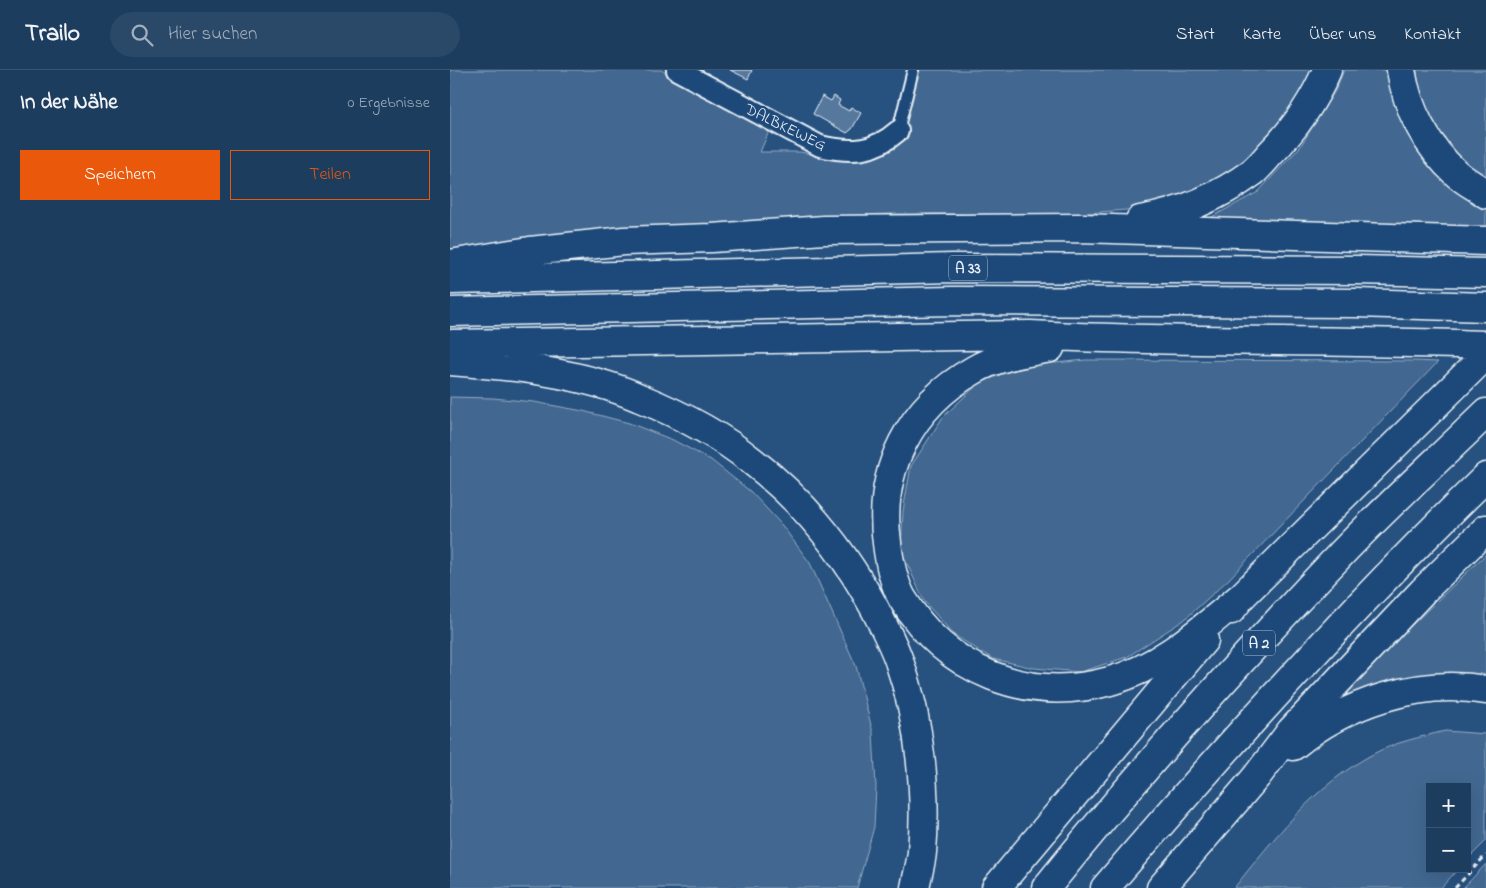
<!DOCTYPE html>
<html lang="de">
<head>
<meta charset="utf-8">
<style>
  :root { --surface:#1d3d5f; --page:#2a4868; --text:#f1f3f6; --muted:#a0aebd; --line:#3b5674; --accent:#ea580c }
  body { margin:0; font-family:"Indie Flower",sans-serif; background:var(--page); color:var(--text) }
  .controls { position:absolute; right:15px; bottom:15px; display:grid; overflow:hidden; border-radius:0px; box-shadow:0 5px 20px #0002 }
  .controls button { width:45px; height:45px; display:grid; place-items:center; padding:0; border:0; border-bottom:1px solid var(--line); background:var(--surface); color:var(--text); font:25px sans-serif }
  .list { margin:0; padding:0; list-style:none }
  h2 { display:flex; justify-content:space-between; align-items:center; height:65px; margin:0; padding:0 20px; font-size:21px }
  h2 small { font-size:16px; font-weight:400; color:var(--muted) }
  .actions { display:flex; gap:10px; padding:15px 20px }
  .actions a { flex:1; padding:11px 0; border:1px solid var(--accent); border-radius:0px; text-align:center; font-size:18px; color:var(--accent) }
  .actions .main { background:var(--accent); color:#fff }
  .icon { flex:none; width:28px; height:28px; fill:none; stroke:currentColor; stroke-width:2; stroke-linecap:round; stroke-linejoin:round }
  .map { position:relative; flex:none; width:1036px; height:818px; overflow:hidden }
  header { display:flex; align-items:center; gap:30px; box-sizing:border-box; height:70px; padding:0 25px; background:var(--surface); border-bottom:1px solid var(--line) }
  header strong { font-size:24px }
  nav { display:flex; gap:28px; margin-inline-start:auto; font-size:18px }
  .search { width:350px; height:45px; background:var(--page); display:flex; align-items:center; gap:12px; box-sizing:border-box; padding:0 18px; border-radius:28px; color:var(--muted); font-size:19px }
  main { display:flex }
  aside { flex:1; background:var(--surface) }
  .map>svg:first-child { display:block }
</style>
</head>
<body>
<header>
<strong>Trailo</strong>
<div class="search"><svg class="icon" aria-label="search" viewBox="0 0 24 24"><circle cx="10" cy="10" r="6"/><path d="M15 15l6 6"/></svg>Hier suchen</div>
<nav><a>Start</a><a>Karte</a><a>Über uns</a><a>Kontakt</a></nav>
</header>
<main>
<aside>
<h2>In der Nähe<small>0 Ergebnisse</small></h2>
<ul class="list">
</ul>
<div class="actions"><a class="main">Speichern</a><a>Teilen</a></div>
</aside>
<div class="map">
<svg width="1036" height="818" viewBox="0 0 1036 818">
  <rect width="100%" height="100%" fill="#27517f"/>
  <filter id="ink" filterUnits="userSpaceOnUse"><feTurbulence type="fractalNoise" baseFrequency=".02" numOctaves="2"/><feDisplacementMap in="SourceGraphic" scale="10" xChannelSelector="R" yChannelSelector="G"/><feConvolveMatrix kernelMatrix="1 2 1 2 8 2 1 2 1" color-interpolation-filters="sRGB"/></filter>
  <g filter="url(#ink)">
    <!-- green -->
    <path fill="#436891" stroke="#96acc4" d="M0,0h211l110,57 -11,25h40l53,9 26,-5 13,-8 13,-18 2,-14 12,-46h395l-13,31 -38,47 -38,29 -73,31 -78,6h-184l-94,3 -346,35z
      M894,0h45l97,137v20l-278,-8 50,-27 42,-45 35,-56z
      M967,0h69v109c-10,-9 -23,-18 -32,-29 -19,-22 -35,-50 -37,-80z
      M636,290l327,1 25,1 -210,218 -44,40 -57,37 -47,15 -46,-4 -41,-9 -39,-24 -30,-34 -23,-51 2,-39 8,-45 32,-49 36,-34 45,-17z
      M0,327l43,1 41,4 49,9 46,12 44,17 38,20 40,32 30,32 29,39 46,103 17,67 3,54 -2,40 -17,61h-407z
      M1036,484v124l-138,20 -8,-4z
      M995,661l41,3v107l-19,19v-73h-37v82h28l-17,19h-207c40,-50 81,-103 139,-134 22,-12 48,-17 72,-23z
      M1036,794v24h-23z"/>
    <!-- building -->
    <path fill="#57789d" stroke="#e8f1f8" d="M280,0h22l-4,9z
      M372,26l9,5 3,-5 6,4 -2,5 11,6 2,-4 10,6 -9,16 -5,4 -34,-19z"/>
    <g fill="none" stroke-linecap="round" stroke-linejoin="round">
      <defs>
        <path id="lane" d="M448,61l15,-61"/>
        <path id="street" d="M227,0l143,76c31,7 53,7 78,-15"/>
        <path id="highway" d="M951,0c6,39 26,77 56,104 9,8 20,13 29,20
          M690,150c41,-7 80,-24 113,-48 6,-5 11,-11 16,-17 25,-25 44,-52 58,-85
          M0,194l80,-13 94,-10 88,-3 112,-8 256,-2 406,13
          M0,210l503,-12 405,2 128,3
          M0,242l502,-11 404,2 130,4
          M0,274l580,-9c152,8 304,4 456,10
          M600,278c-26,5 -53,8 -76,22 -64,36 -97,100 -87,173 2,17 7,40 15,55 44,73 125,106 208,83 51,-14 92,-52 132,-85
          M0,291c63,5 131,11 190,37 39,16 79,36 112,63 53,41 92,90 123,148 9,18 19,36 25,55 20,57 27,129 22,188 -1,12 -5,24 -7,36
          M781,540l11,-14 244,-241
          M843,676c52,-43 125,-68 193,-56
          M546,818l208,-248
          M596,818c93,-116 193,-227 296,-335 46,-48 96,-93 144,-140
          M655,818c122,-142 247,-281 381,-411
          M711,818l96,-112 34,-45 132,-140 63,-62"/>
      </defs>
      <!-- lane casing -->
      <use href="#lane" stroke="#e8f1f8" stroke-width="14"/>
      <!-- street casing -->
      <use href="#street" stroke="#e8f1f8" stroke-width="24"/>
      <!-- highway casing -->
      <use href="#highway" stroke="#e8f1f8" stroke-width="31"/>
      <!-- path -->
      <path stroke="#e8f1f8" stroke-width="3" stroke-dasharray="5 4" stroke-linecap="butt" d="M1005,818l31,-33"/>
      <!-- lane -->
      <use href="#lane" stroke="#1f4a7a" stroke-width="10"/>
      <!-- street -->
      <use href="#street" stroke="#1f4a7a" stroke-width="20"/>
      <!-- highway -->
      <use href="#highway" stroke="#1f4a7a" stroke-width="28"/>
    </g>
  </g>
  <g text-anchor="middle" stroke-width="4.5" stroke-linejoin="round" paint-order="stroke">
    <!-- shield labels -->
    <g fill="#1f4a7a" stroke="#acbfd2" stroke-width="1">
      <rect x="499" y="185.5" width="38" height="25" rx="4"/>
      <rect x="793" y="560.5" width="32" height="25" rx="4"/>
    </g>
    <g font-size="15" font-weight="bold" fill="#e8f1f8">
      <text x="518" y="203">A 33</text>
      <text x="809" y="578">A 2</text>
    </g>
    <!-- street labels -->
    <g font-size="16" fill="#e8f1f8" stroke="#1f4a7a">
      <text transform="translate(336 56) rotate(26)" y="6">DALBKEWEG</text>
    </g>
  </g>
</svg>
<div class="controls">
<button>+</button>
<button>−</button>
</div>
</div>
</main>
</body>
</html>
